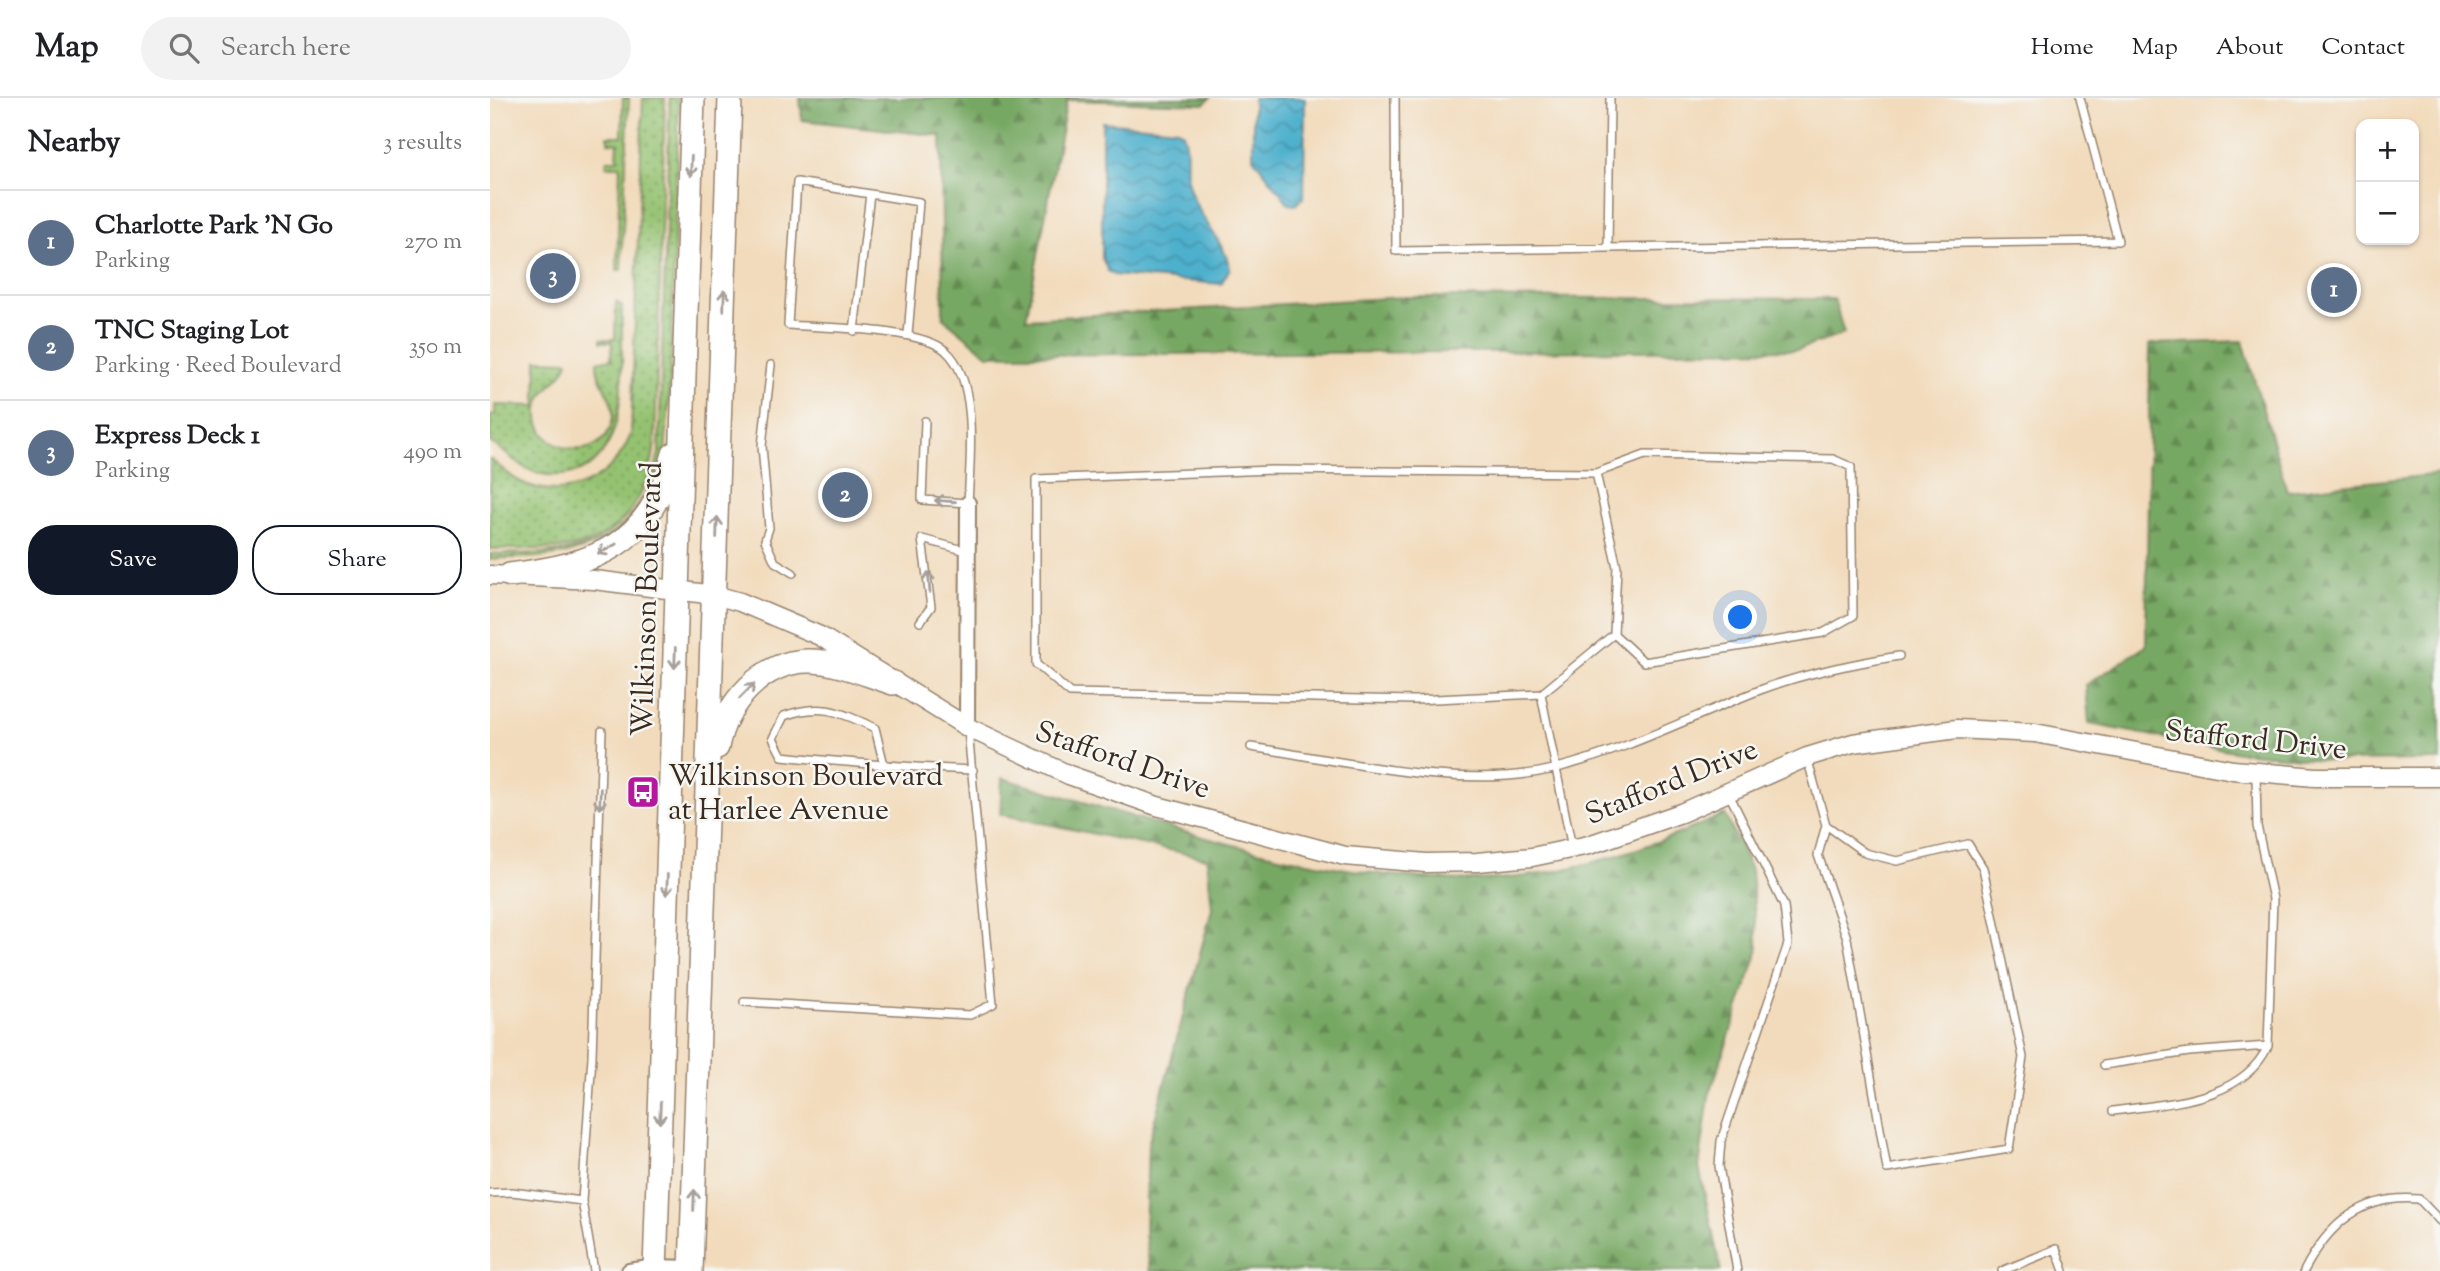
<!DOCTYPE html>
<html lang="en">
<head>
<meta charset="utf-8">
<style>
  :root { --surface:#fff; --page:#f2f2f2; --text:#202124; --muted:#757577; --line:#e0e0e0; --accent:#111827 }
  body { margin:0; font-family:"Sorts Mill Goudy",serif; background:var(--page); color:var(--text) }
  .controls { position:absolute; right:21px; top:21px; display:grid; overflow:hidden; border-radius:14px; box-shadow:0 2px 5px #0004 }
  .controls button { width:63px; height:63px; display:grid; place-items:center; padding:0; border:0; border-bottom:2px solid var(--line); background:var(--surface); color:var(--text); font:35px sans-serif }
  .you { position:absolute; left:1251px; top:520px; width:24px; height:24px; margin:-18px; border:5px solid #fff; border-radius:50%; background:#1a73e8; box-shadow:0 0 0 10px #1a73e833 }
  .badge { display:grid; place-items:center; width:46px; height:46px; border-radius:50%; background:var(--accent); color:#fff; font-size:23px; font-weight:700 }
  .pin { position:absolute; translate:-50% -50%; border:4px solid #fff; box-shadow:0 2px 7px #0006 }
  .list { margin:0; padding:0; list-style:none }
  h2 { display:flex; justify-content:space-between; align-items:center; height:91px; margin:0; padding:0 28px; font-size:30px }
  h2 small { font-size:23px; font-weight:400; color:var(--muted) }
  .list li { display:grid; grid-template-columns:46px 1fr auto; gap:21px; align-items:center; box-sizing:border-box; height:105px; padding:0 28px; border-top:2px solid var(--line) }
  .list b { display:block; font-size:26px; white-space:nowrap }
  .list p { margin:0; font-size:23px; white-space:nowrap; color:var(--muted) }
  .list em { font-size:23px; font-style:normal; color:var(--muted) }
  .actions { display:flex; gap:14px; padding:21px 28px }
  .actions a { flex:1; padding:16px 0; border:2px solid var(--accent); border-radius:28px; text-align:center; font-size:24px; color:var(--accent) }
  .actions .main { background:var(--accent); color:#fff }
  .icon { flex:none; width:38px; height:38px; fill:none; stroke:currentColor; stroke-width:2; stroke-linecap:round; stroke-linejoin:round }
  .map { position:relative; flex:none; width:1950px; height:1173px; overflow:hidden }
  header { display:flex; align-items:center; gap:42px; box-sizing:border-box; height:98px; padding:0 35px; background:var(--surface); border-bottom:2px solid var(--line) }
  header strong { font-size:33px }
  nav { display:flex; gap:38px; margin-inline-start:auto; font-size:24px }
  .search { width:490px; height:63px; background:var(--page); display:flex; align-items:center; gap:18px; box-sizing:border-box; padding:0 24px; border-radius:38px; color:var(--muted); font-size:26px }
  main { display:flex }
  aside { flex:1; background:var(--surface) }
  .map>svg:first-child { display:block }
</style>
</head>
<body>
<header>
<strong>Map</strong>
<div class="search"><svg class="icon" aria-label="search" viewBox="0 0 24 24"><circle cx="10" cy="10" r="6"/><path d="M15 15l6 6"/></svg>Search here</div>
<nav><a>Home</a><a>Map</a><a>About</a><a>Contact</a></nav>
</header>
<main>
<aside>
<h2>Nearby<small>3 results</small></h2>
<ul class="list">
<li><span class="badge" style="background:#5c6f8a">1</span><div><b>Charlotte Park 'N Go</b><p>Parking</p></div><em>270 m</em></li>
<li><span class="badge" style="background:#5c6f8a">2</span><div><b>TNC Staging Lot</b><p>Parking · Reed Boulevard</p></div><em>350 m</em></li>
<li><span class="badge" style="background:#5c6f8a">3</span><div><b>Express Deck 1</b><p>Parking</p></div><em>490 m</em></li>
</ul>
<div class="actions"><a class="main">Save</a><a>Share</a></div>
</aside>
<div class="map">
<svg width="1950" height="1173" viewBox="0 0 1950 1173">
  <defs>
    <pattern id="grass-dots" width="8" height="8" patternUnits="userSpaceOnUse" patternTransform="scale(1.75)"><rect width="8" height="8" fill="#94c271"/><path d="M2 2h.1M6 6h.1" fill="none" stroke="#7a9e5c" stroke-width="1.8" stroke-linecap="round"/></pattern>
    <pattern id="forest-firs" width="22" height="20" patternUnits="userSpaceOnUse" patternTransform="scale(1.75)"><rect width="22" height="20" fill="#77a863"/><path d="M5 1l3.5 6h-7zM16 11l3.5 6h-7z" fill="#638951"/></pattern>
    <pattern id="water-waves" width="16" height="10" patternUnits="userSpaceOnUse" patternTransform="scale(1.75)"><rect width="16" height="10" fill="#4eb0cd"/><path d="M0 5q4-4 8 0t8 0" fill="none" stroke="#428fa6"/></pattern>
  </defs>
  <rect width="100%" height="100%" fill="#f6f6f2"/>
  <filter id="ink" filterUnits="userSpaceOnUse"><feTurbulence type="fractalNoise" baseFrequency=".0143" numOctaves="2"/><feDisplacementMap in="SourceGraphic" scale="14" xChannelSelector="R" yChannelSelector="G"/><feConvolveMatrix kernelMatrix="1 2 1 2 8 2 1 2 1" color-interpolation-filters="sRGB"/></filter>
  <filter id="wash" filterUnits="userSpaceOnUse"><feTurbulence type="fractalNoise" baseFrequency=".00686" numOctaves="4" result="noise"/><feDisplacementMap in="SourceGraphic" scale="28" xChannelSelector="R" yChannelSelector="G"/><feGaussianBlur stdDeviation="1.57" result="paint"/><feColorMatrix in="noise" values="0 0 0 0 0 0 0 0 0 0 0 0 0 0 0 0 0 1.4 0 .05"/><feComposite in="paint" operator="in"/></filter>
  <g filter="url(#wash)">
    <rect width="100%" height="100%" fill="#f2dbbc"/>
    <!-- grass -->
    <path fill="url(#grass-dots)" stroke="#687648" stroke-width="2" d="M133,0h6l-8,172h-4l3,-104h-14l1,-6h10l1,-17 -10,-1v-6h14z
      M153,0h22l-10,339c-2,47 -28,99 -79,109 -27,5 -58,2 -86,3v-90c10,7 19,17 31,23 45,22 93,-3 110,-48z
      M180,0h9l-9,286 -5,70 -22,56 -8,1 16,-25 8,-33z
      M126,204l6,4c-2,48 11,140 -40,164 -14,6 -33,7 -48,2 -16,-6 -29,-21 -44,-30v-27h5v-10l41,1 1,-46 31,1c-5,20 -28,25 -30,48 -5,45 64,57 74,13 6,-24 -16,-37 -15,-60l14,-3 1,-17h-11v-3h14z
      M143,415v8c-51,39 -82,35 -143,38v-5c50,-2 110,6 143,-41z"/>
    <!-- forest -->
    <path fill="url(#forest-firs)" stroke="#596940" stroke-width="2" d="M310,0h410l-6,6 -137,-4 -41,219 379,-22 429,2 10,35 -47,16 -809,5 -45,-37 -2,-182 -139,-16z
      M1753,243l44,150 153,-17v286l-108,1 -93,-9 -150,-28 -3,-39 60,-39 4,-302z
      M512,680c151,43 305,100 464,102 87,1 180,-30 259,-66l26,56 7,81 -49,145 -10,71 22,104h-571l-5,-37 3,-89 64,-236 -5,-51 -207,-44z"/>
    <!-- water -->
    <path fill="url(#water-waves)" stroke="#446d76" stroke-width="2" d="M763,0h52l-1,99 -9,8 -6,-1 -36,-47z
      M612,24l76,7 5,4c7,15 1,34 5,50 7,31 34,54 42,85l-9,16 -107,-9 -6,-4 -6,-13z"/>
  </g>
  <g filter="url(#ink)">
    <g fill="none" stroke-linecap="round" stroke-linejoin="round">
      <defs>
        <path id="service" d="M905,0l1,153 722,-10 -38,-143
          M1118,150l2,-150
          M364,233l16,-137
          M418,237l11,-133 -122,-20 -9,143c36,3 133,3 158,26 33,29 24,112 22,152l-46,-3 3,-79
          M281,267l-9,81 7,82 -4,12 10,22 18,11
          M1106,375l49,-18 188,4 18,8 2,149 -30,17 -179,29 -30,-28
          M430,524l11,-15 -9,-68 45,12
          M1051,596l73,-60 3,-67 -21,-94 -324,-3 -236,9v185l34,29 345,7 126,-6 31,154
          M761,649c93,14 216,45 306,21 70,-18 136,-52 203,-78 45,-17 92,-26 139,-34
          M1317,660l19,67 39,28 32,8 71,-17 15,24 40,189 -14,92 -122,20 -40,-231 -29,-83 8,-30
          M394,667l-9,-37c-35,-16 -54,-26 -91,-12l-11,22 9,18c64,7 127,11 191,14
          M1238,694l56,114 4,38 -67,197 -2,25 18,105
          M254,904l226,13 23,-11 -25,-274
          M1614,967l85,-13 79,-6
          M1623,1013c54,-8 129,-9 155,-65l5,-147 -16,-73 -1,-53
          M0,1095l22,-1 70,9 10,-144 10,-326
          M92,1103l12,70
          M1512,1173l54,-22 8,22
          M1814,1173c25,-48 59,-77 115,-72l21,22"/>
        <path id="minor" d="M477,629l1,-224
          M139,1173l26,-4 36,1"/>
        <path id="tertiary" d="M0,477l104,5 121,15 25,7 80,34 147,91 102,48 88,31 188,50 81,7 51,-1 55,-5 57,-12 92,-32 126,-56 46,-14 104,-14 78,4 198,37 82,7h125"/>
        <path id="primary" d="M20,477c88,-11 139,-29 164,-121
          M227,649c8,-43 45,-86 92,-86 28,0 58,14 84,22
          M165,1173l38,-1173
          M201,1173l39,-1173"/>
      </defs>
      <!-- service casing -->
      <use href="#service" stroke="#96826d" stroke-width="10"/>
      <!-- minor casing -->
      <use href="#minor" stroke="#96826d" stroke-width="18"/>
      <!-- tertiary casing -->
      <use href="#tertiary" stroke="#96826d" stroke-width="21"/>
      <!-- primary casing -->
      <use href="#primary" stroke="#96826d" stroke-width="26"/>
      <!-- service -->
      <use href="#service" stroke="#fff" stroke-width="7"/>
      <!-- minor -->
      <use href="#minor" stroke="#fff" stroke-width="14"/>
      <!-- tertiary -->
      <use href="#tertiary" stroke="#fff" stroke-width="18"/>
      <!-- primary -->
      <use href="#primary" stroke="#fff" stroke-width="23"/>
    </g>
    <!-- one-way arrows -->
    <defs><path id="oneway-shaft" d="M-6 0H5M1.5-3L5.5 0L1.5 3" fill="none" stroke-width="1.6" stroke-linecap="round" stroke-linejoin="round" transform="scale(1.75)"/></defs>
    <g stroke="#a79f9a">
      <use href="#oneway-shaft" transform="translate(201 68) rotate(92)"/>
      <use href="#oneway-shaft" transform="translate(234 202) rotate(-88)"/>
      <use href="#oneway-shaft" transform="translate(455 403) rotate(-176)"/>
      <use href="#oneway-shaft" transform="translate(227 429) rotate(-88)"/>
      <use href="#oneway-shaft" transform="translate(117 451) rotate(152)"/>
      <use href="#oneway-shaft" transform="translate(439 484) rotate(-95)"/>
      <use href="#oneway-shaft" transform="translate(185 560) rotate(92)"/>
      <use href="#oneway-shaft" transform="translate(257 593) rotate(-45)"/>
      <use href="#oneway-shaft" transform="translate(110 701) rotate(92)"/>
      <use href="#oneway-shaft" transform="translate(177 787) rotate(92)"/>
      <use href="#oneway-shaft" transform="translate(170 1015) rotate(92)"/>
      <use href="#oneway-shaft" transform="translate(204 1102) rotate(-88)"/>
    </g>
  </g>
  <!-- icons -->
  <defs>
    <symbol id="bus-square" viewBox="-11 -11 22 22"><rect x="-9" y="-9" width="18" height="18" rx="4" fill="#b5179e" stroke="#f6f6f2"/><path d="M-5-6H5V4H4V6H2V4H-2V6H-4V4H-5ZM-3.5-4V0h7V-4ZM-3.5 1.2v1.5H-2V1.2ZM2 1.2v1.5H3.5V1.2Z" fill="#fff"/></symbol>
  </defs>
  <g fill-rule="evenodd">
    <use href="#bus-square" x="134" y="675" width="38" height="38"/>
  </g>
  <g text-anchor="middle" stroke-width="5" stroke-linejoin="round" paint-order="stroke">
    <!-- street labels -->
    <g font-size="30" fill="#3b2a1e" stroke="#f6f6f2">
      <text transform="translate(156 501) rotate(-88)" y="10">Wilkinson Boulevard</text>
      <text transform="translate(1766 641) rotate(6)" y="10">Stafford Drive</text>
      <text transform="translate(633 661) rotate(19)" y="10">Stafford Drive</text>
      <text transform="translate(1181 683) rotate(-22)" y="10">Stafford Drive</text>
    </g>
    <!-- poi labels -->
    <g font-size="30" fill="#3b2a1e" stroke="#f6f6f2" text-anchor="start">
      <text x="178" y="687">Wilkinson Boulevard<tspan x="178" dy="34">at Harlee Avenue</tspan></text>
    </g>
  </g>
</svg>
<div class="controls">
<button>+</button>
<button>−</button>
</div>
<div class="you"></div>
<div class="pin badge" style="left:1844px;top:192px;background:#5c6f8a">1</div>
<div class="pin badge" style="left:355px;top:397px;background:#5c6f8a">2</div>
<div class="pin badge" style="left:63px;top:178px;background:#5c6f8a">3</div>
</div>
</main>
</body>
</html>
